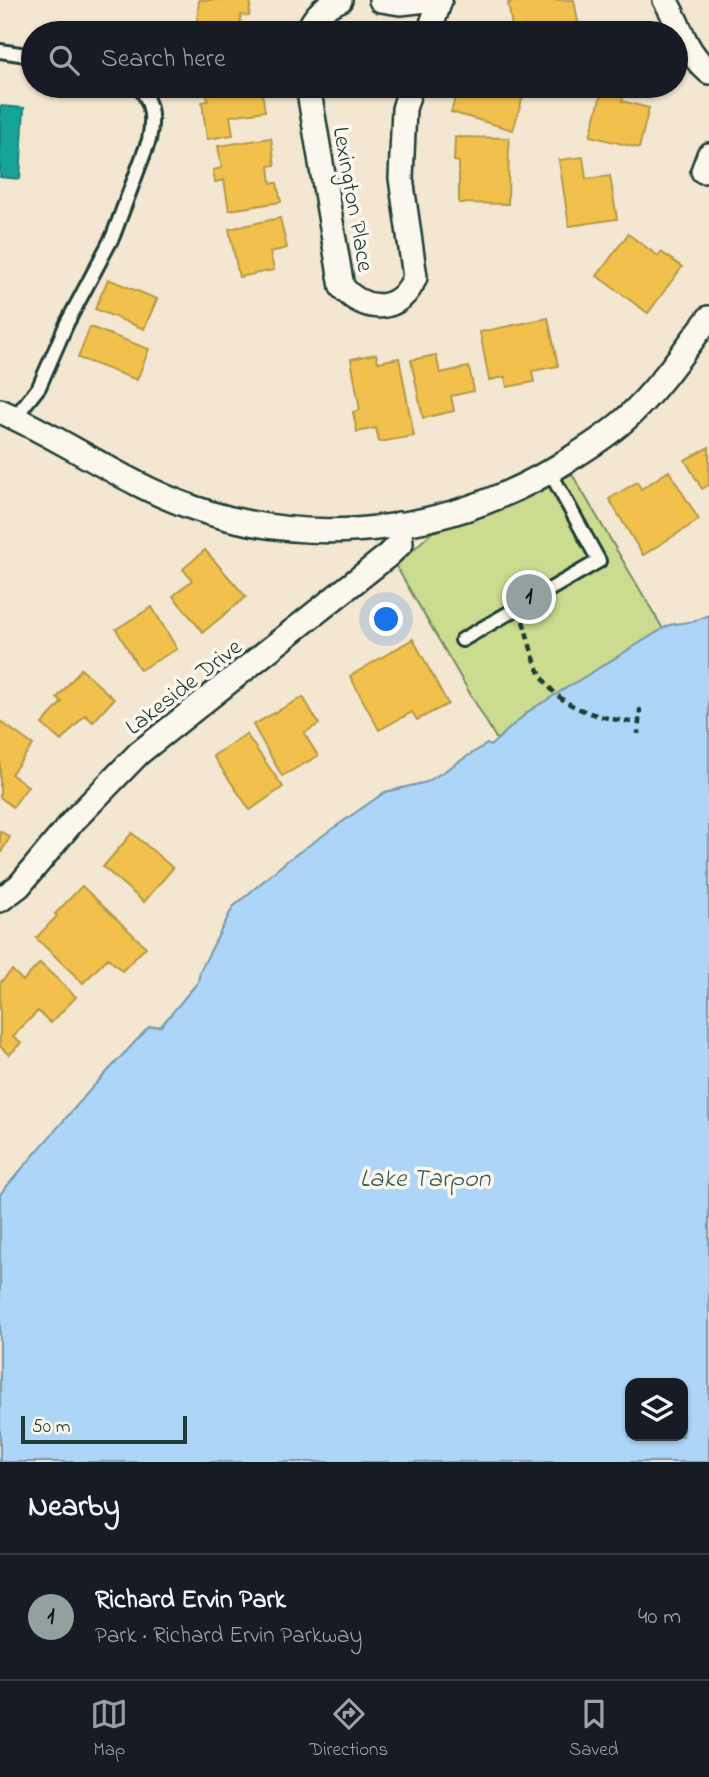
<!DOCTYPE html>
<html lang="en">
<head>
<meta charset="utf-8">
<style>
  :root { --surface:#171b24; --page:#242831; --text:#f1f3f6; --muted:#9ea1a6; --line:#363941; --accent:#92a19f }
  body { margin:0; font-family:"Indie Flower",sans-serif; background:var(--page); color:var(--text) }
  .controls { position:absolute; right:21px; bottom:21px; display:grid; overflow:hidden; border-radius:14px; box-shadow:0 2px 5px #0004 }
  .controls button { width:63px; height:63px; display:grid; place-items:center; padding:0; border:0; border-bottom:2px solid var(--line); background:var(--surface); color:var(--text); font:35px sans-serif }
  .scale { position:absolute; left:21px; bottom:18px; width:166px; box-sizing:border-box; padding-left:7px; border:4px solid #1f3d34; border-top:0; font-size:19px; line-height:24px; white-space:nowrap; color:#1f3d34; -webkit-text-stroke:5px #fbf7ec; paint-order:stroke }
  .you { position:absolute; left:387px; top:620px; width:24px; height:24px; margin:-18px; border:5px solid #fff; border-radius:50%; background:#1a73e8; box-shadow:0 0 0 10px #1a73e833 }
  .badge { display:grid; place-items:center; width:46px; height:46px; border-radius:50%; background:var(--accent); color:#111; font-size:23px; font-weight:700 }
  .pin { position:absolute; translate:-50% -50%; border:4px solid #fff; box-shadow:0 2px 7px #0006 }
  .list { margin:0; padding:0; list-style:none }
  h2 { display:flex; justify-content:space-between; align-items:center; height:91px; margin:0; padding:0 28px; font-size:30px }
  h2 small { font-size:23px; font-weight:400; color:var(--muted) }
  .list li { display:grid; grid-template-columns:46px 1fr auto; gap:21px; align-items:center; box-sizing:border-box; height:126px; padding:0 28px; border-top:2px solid var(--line) }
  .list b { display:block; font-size:26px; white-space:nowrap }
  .list p { margin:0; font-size:23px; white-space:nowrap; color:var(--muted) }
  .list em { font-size:23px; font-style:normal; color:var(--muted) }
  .icon { flex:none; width:38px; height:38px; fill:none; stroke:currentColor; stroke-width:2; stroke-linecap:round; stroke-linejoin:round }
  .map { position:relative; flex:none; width:709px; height:1462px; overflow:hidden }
  .search { position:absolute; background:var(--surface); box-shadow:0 2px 5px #0004; left:21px; right:21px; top:21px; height:77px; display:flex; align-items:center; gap:18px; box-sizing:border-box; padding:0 24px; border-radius:38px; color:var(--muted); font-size:26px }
  .sheet { height:217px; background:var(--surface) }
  nav { display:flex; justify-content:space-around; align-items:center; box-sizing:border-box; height:98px; border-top:2px solid var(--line); background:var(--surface); font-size:19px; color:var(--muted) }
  nav a { display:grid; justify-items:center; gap:4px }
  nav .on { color:var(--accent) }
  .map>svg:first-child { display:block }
</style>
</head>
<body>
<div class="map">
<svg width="709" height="1462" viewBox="0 0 709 1462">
  <rect width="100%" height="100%" fill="#f3e7d1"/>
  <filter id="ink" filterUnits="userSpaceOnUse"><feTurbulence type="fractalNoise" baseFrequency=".0143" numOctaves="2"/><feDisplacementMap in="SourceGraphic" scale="14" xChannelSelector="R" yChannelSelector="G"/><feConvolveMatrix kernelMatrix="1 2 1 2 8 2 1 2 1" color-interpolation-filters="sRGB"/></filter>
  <g filter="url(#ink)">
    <!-- green -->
    <path fill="#cbdc90" stroke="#758c62" stroke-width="2" d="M572,474l91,155 -134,82 -32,29 -101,-174 36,-34z"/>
    <!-- water -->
    <path fill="#add5f7" stroke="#7498a9" stroke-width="2" fill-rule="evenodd" d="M709,615v847h-709v-268l91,-105 58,-62 12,-1 37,-44 2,-11 33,-64 55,-47 97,-68 42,-10 60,-38 3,2 39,-35 140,-86 26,-4zM630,1383h53v53h-53z"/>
    <!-- homes -->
    <path fill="#f2c14e" stroke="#b39946" stroke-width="2" d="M199,0h52l-2,16 -8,-1 -2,18h-43z
      M526,0h48l6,33h-67l-5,-30z
      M205,86h56l4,25 -35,5 3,19 -26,4 -5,-37 6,-1z
      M459,86h67l-13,44 -62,-18z
      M594,86h32l-4,15 27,7 -10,40 -49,-12 11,-41 -9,-2z
      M455,137l54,1 -1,66 -49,-1v-41l-5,-1z
      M271,138l4,27 -6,1 2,17h6l4,19 -52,8 -5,-30 -9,2 -2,-12 9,-2 -4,-22z
      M583,157l3,22 24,-3 7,43 -48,7 -10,-66z
      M280,218l7,30 -17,4 4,18 -35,7 -10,-48z
      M628,234l30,22 3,-4 21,15 -34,46 -51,-37z
      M108,279l49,20 -13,30 -49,-20z
      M548,318l10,48 -26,5 2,11 -27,5 -2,-10 -16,3 -9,-48z
      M90,327l59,22 -12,31 -59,-22z
      M376,354l2,8 21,-4 15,78 -35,6 -3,-14 -19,4 -4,-20 7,-2 -9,-51z
      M436,355l4,18 29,-6 5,24 -23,5 3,15 -31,7 -12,-58z
      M709,447v38l-7,4 -17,-29z
      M669,471l30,49 -56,35 -34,-56 28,-17 4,7z
      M205,550l41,47 -43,35 -30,-36 19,-16 -9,-11z
      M152,607l25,42 -37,21 -24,-41z
      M413,639l35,65 -31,16 -5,-8 -33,18 -29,-54z
      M81,669l33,30 -21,23 -8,-7 -24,26 -19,-17 20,-22 -5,-4z
      M303,697l16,27 -15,9 14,23 -36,20 -29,-51z
      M0,721l33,24 -22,29 17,12 -15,21 -13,-10z
      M246,734l37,53 -33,23 -37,-54z
      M0,831l10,6 -10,17z
      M132,833l41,35 -29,34 -41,-35z
      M82,886l64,61 -24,24 -14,-13 -25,25 -47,-45 21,-22 -2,-2z
      M40,963l36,34 -25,26 -13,-12 -25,25 8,7 -12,12 -9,-9v-63l12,-13 11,11z"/>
    <!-- public -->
    <path fill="#17a398" stroke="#19847a" stroke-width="2" d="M0,106l24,2 -4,71 -20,-2z"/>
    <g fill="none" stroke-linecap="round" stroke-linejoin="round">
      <defs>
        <path id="service" d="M0,51l33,5
          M15,417l24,-30 28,-64 46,-87 36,-96c4,-20 4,-38 -11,-54
          M462,640l137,-79 -49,-89"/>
        <path id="minor" d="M381,0l19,3 27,-3
          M665,0c17,28 18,49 44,72
          M307,33c6,-15 17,-27 33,-33
          M429,33l11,-33
          M308,86l34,201c24,27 59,26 73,-10l-14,-99 3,-69 7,-23
          M703,171l6,-16
          M0,411c66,29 125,73 194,97 127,44 268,22 379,-51 21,-13 42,-27 59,-44 29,-28 52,-63 77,-95
          M0,900l19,-14 54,-65 66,-68 247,-196 15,-14 -2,-19"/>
      </defs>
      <!-- service casing -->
      <use href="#service" stroke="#1f3d34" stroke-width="18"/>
      <!-- minor casing -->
      <use href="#minor" stroke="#1f3d34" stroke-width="28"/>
      <!-- path -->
      <path stroke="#1f3d34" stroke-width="4.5" stroke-dasharray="7 5" stroke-linecap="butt" d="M523,621c6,19 10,41 20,57 19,33 62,41 96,45l1,-13 -2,24"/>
      <!-- service -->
      <use href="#service" stroke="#fbf7ec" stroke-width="12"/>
      <!-- minor -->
      <use href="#minor" stroke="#fbf7ec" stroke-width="23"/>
    </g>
  </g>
  <g text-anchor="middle" stroke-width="7" stroke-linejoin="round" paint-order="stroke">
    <!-- street labels -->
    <g font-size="24" fill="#1f3d34" stroke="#fbf7ec">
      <text transform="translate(354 199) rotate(80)" y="8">Lexington Place</text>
      <text transform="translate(183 686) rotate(-38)" y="8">Lakeside Drive</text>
    </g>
    <!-- water labels -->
    <g font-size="26" font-style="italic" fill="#3b5b5b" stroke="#fbf7ec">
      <text x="425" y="1186">Lake Tarpon</text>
    </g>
  </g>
</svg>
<div class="controls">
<button><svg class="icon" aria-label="layers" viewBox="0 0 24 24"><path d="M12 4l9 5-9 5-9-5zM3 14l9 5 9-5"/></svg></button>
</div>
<div class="scale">50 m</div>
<div class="you"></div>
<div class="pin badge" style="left:529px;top:597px">1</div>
<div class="search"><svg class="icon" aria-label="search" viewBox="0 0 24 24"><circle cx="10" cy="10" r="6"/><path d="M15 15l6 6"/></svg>Search here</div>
</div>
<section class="sheet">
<h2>Nearby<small></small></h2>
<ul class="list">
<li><span class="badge">1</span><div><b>Richard Ervin Park</b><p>Park · Richard Ervin Parkway</p></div><em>40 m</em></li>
</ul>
</section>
<nav>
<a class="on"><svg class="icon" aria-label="map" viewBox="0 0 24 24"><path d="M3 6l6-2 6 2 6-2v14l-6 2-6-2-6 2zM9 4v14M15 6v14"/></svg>Map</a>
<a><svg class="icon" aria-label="directions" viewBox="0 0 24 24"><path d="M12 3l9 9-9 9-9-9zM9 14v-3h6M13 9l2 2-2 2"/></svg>Directions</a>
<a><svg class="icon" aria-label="saved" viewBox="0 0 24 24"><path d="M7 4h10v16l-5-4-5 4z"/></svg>Saved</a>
</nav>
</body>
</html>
